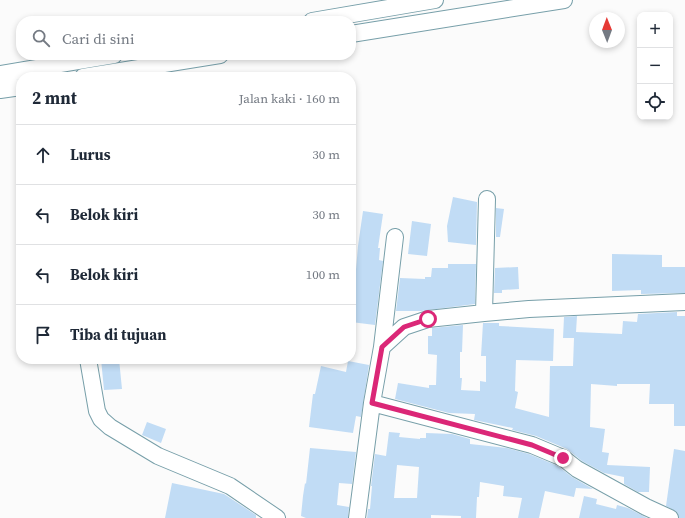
<!DOCTYPE html>
<html lang="id">
<head>
<meta charset="utf-8">
<style>
  :root { --surface:#fff; --page:#f6f6f7; --text:#1f2937; --muted:#747a83; --line:#e0e1e3 }
  body { margin:0; font-family:"Source Serif 4",serif; background:var(--page); color:var(--text) }
  .controls { position:absolute; right:12px; top:12px; display:grid; overflow:hidden; border-radius:8px; box-shadow:0 2px 6px #0003 }
  .controls button { width:36px; height:36px; display:grid; place-items:center; padding:0; border:0; border-bottom:1px solid var(--line); background:var(--surface); color:var(--text); font:20px sans-serif }
  .compass { position:absolute; left:589px; top:12px; width:36px; height:36px; border-radius:50%; background:var(--surface); box-shadow:0 2px 6px #0003; rotate:359deg }
  .stop { position:absolute; width:12px; height:12px; margin:-9px; border:3px solid #db2777; border-radius:50%; background:#fff }
  .stop.end { background:#db2777; border-color:#fff; box-shadow:0 1px 4px #0008 }
  .list { margin:0; padding:0; list-style:none }
  h2 { display:flex; justify-content:space-between; align-items:center; height:52px; margin:0; padding:0 16px; font-size:17px }
  h2 small { font-size:13px; font-weight:400; color:var(--muted) }
  .list li { display:grid; grid-template-columns:26px 1fr auto; gap:12px; align-items:center; box-sizing:border-box; height:60px; padding:0 16px; border-top:1px solid var(--line) }
  .list b { display:block; font-size:15px; white-space:nowrap }
  .list em { font-size:13px; font-style:normal; color:var(--muted) }
  .icon { flex:none; width:22px; height:22px; fill:none; stroke:currentColor; stroke-width:2; stroke-linecap:round; stroke-linejoin:round }
  .map { position:relative; flex:none; width:685px; height:518px; overflow:hidden }
  .search { position:absolute; background:var(--surface); box-shadow:0 2px 6px #0003; left:16px; top:16px; width:340px; height:44px; display:flex; align-items:center; gap:10px; box-sizing:border-box; padding:0 14px; border-radius:16px; color:var(--muted); font-size:15px }
  .panel { position:absolute; background:var(--surface); box-shadow:0 2px 6px #0003; left:16px; top:72px; width:340px; height:292px; border-radius:16px }
  .map>svg:first-child { display:block }
</style>
</head>
<body>
<div class="map">
<svg width="685" height="518" viewBox="0 0 685 518">
  <rect width="100%" height="100%" fill="#fbfbfb"/>
  <!-- building -->
  <path fill="#c1dcf5" fill-rule="evenodd" d="M453,197l24,5 -1,43 -28,-3 -1,-16z
    M496,208l8,1 -4,28h-4z
    M363,211l20,3 -5,34h2l-1,12 4,1 -8,64 -24,-3v-11h1l1,-18h1l4,-47z
    M412,221l19,3 -4,32 -19,-2z
    M612,254l50,1v12h23v26l-44,1v-4l-29,1z
    M448,264h28l-1,40 -54,7h-25l4,-33 25,1v-2h6l1,-9h16z
    M518,267l1,22 -17,1v3h-8l1,-25z
    M677,312v4h8v110h-11v-22h-25l1,-20h-33v2l-26,-2 -1,43 15,2 -3,23 7,1 -2,12 43,2 -1,25h-11l-14,-8v-7l-20,-4 -22,-12 -15,-12 -31,-13 -24,-6 1,-2 -39,-8 1,-6 -26,-1 -54,-14 3,-16 31,5v-3h7l1,-30 -9,-1v-18h4v-8l31,-3 -1,27h-2v26h2l-1,12 19,1v-10l6,1v-26h-5l2,-33h16v3l55,3 -1,32 -37,-1 -1,31 3,1 -3,16 34,9 1,-51h23l1,-28h-11l1,-21 13,-1 -1,16 46,2 1,-13 14,1 1,-8z
    M101,359h18l3,30 -18,1z
    M348,361l21,4 -8,52 -5,-1 -3,17 -44,-6 4,-33h2l6,-28 25,6z
    M147,422l19,7 -5,14 -19,-8z
    M389,432l11,1 -1,4 21,2v-1h6v-5l26,1 18,5v5l37,4 22,6 29,12 14,11 21,12 -17,-1 -2,9 -29,-6 -6,27h-21l4,-20 -19,-2 1,-10 -24,-4 -1,15h-2l-1,21h-15v-2l-30,-1v3h-64l1,-9h2l2,-23h-1l4,-32 11,2zM397,465l22,2 -2,31h-23z
    M310,448l46,4 -4,32 -13,-1 -2,22 12,2 -1,11h-42l-5,-2 2,-20 2,-13 1,1z
    M674,449l11,2v67h-6l-2,-6 -11,-6z
    M172,483l52,11 32,21v3h-91z
    M584,496l13,3 -1,5 20,5 1,-4 11,3 19,10h-68z"/>
  <g fill="none" stroke-linecap="round" stroke-linejoin="round">
    <defs>
      <path id="street" d="M312,21l123,-21
        M351,34l213,-34
        M0,74l114,-19
        M83,77l137,-22
        M0,90l21,-3
        M484,313l3,-114
        M382,347l13,-110
        M88,359l9,52 4,8 9,8 48,29 72,30 47,32
        M372,403l160,42 31,13 14,11 69,38 24,11
        M357,518l15,-115 10,-56 22,-20 24,-8 56,-6 45,-4 156,-7"/>
    </defs>
    <!-- street casing -->
    <use href="#street" stroke="#779fa9" stroke-width="18"/>
    <!-- street -->
    <use href="#street" stroke="#fff" stroke-width="16"/>
  </g>
  <g fill="none" stroke-linecap="round" stroke-linejoin="round">
    <!-- route -->
    <path stroke="#db2777" stroke-width="5" d="M428,319l-24,8 -22,20 -10,56 160,42 31,13"/>
  </g>
</svg>
<div class="controls">
<button>+</button>
<button>−</button>
<button><svg class="icon" aria-label="locate" viewBox="0 0 24 24"><circle cx="12" cy="12" r="6"/><path d="M12 2v4M12 18v4M2 12h4M18 12h4"/></svg></button>
</div>
<svg class="compass" viewBox="-18 -18 36 36"><path d="M0-13l5 13h-10z" fill="#e53935"/><path d="M0 13l5-13h-10z" fill="#747a83"/></svg>
<div class="stop" style="left:428px;top:319px"></div>
<div class="stop end" style="left:563px;top:458px"></div>
<div class="search"><svg class="icon" aria-label="search" viewBox="0 0 24 24"><circle cx="10" cy="10" r="6"/><path d="M15 15l6 6"/></svg>Cari di sini</div>
<section class="panel">
<h2>2 mnt<small>Jalan kaki · 160 m</small></h2>
<ul class="list">
<li><svg class="icon" aria-label="ahead" viewBox="0 0 24 24"><path d="M12 20V5M6 11l6-6 6 6"/></svg><div><b>Lurus</b></div><em>30 m</em></li>
<li><svg class="icon" aria-label="left" viewBox="0 0 24 24"><path d="M17 20v-9H6M10 6l-5 5 5 5"/></svg><div><b>Belok kiri</b></div><em>30 m</em></li>
<li><svg class="icon" aria-label="left" viewBox="0 0 24 24"><path d="M17 20v-9H6M10 6l-5 5 5 5"/></svg><div><b>Belok kiri</b></div><em>100 m</em></li>
<li><svg class="icon" aria-label="arrive" viewBox="0 0 24 24"><path d="M6 21V4h12l-3 4 3 4H6"/></svg><div><b>Tiba di tujuan</b></div></li>
</ul>
</section>
</div>
</body>
</html>
